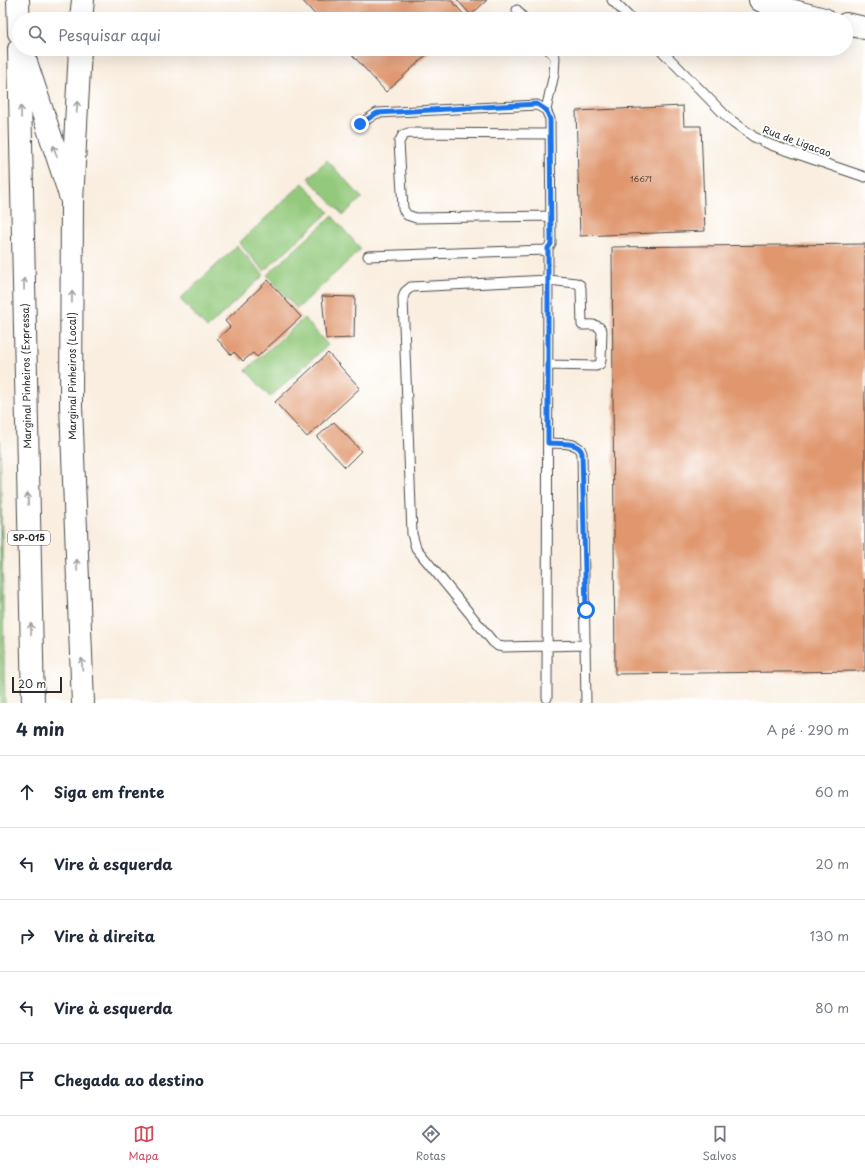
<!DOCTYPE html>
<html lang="pt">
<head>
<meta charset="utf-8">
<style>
  :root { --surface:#fff; --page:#f6f6f7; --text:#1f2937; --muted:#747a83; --line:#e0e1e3; --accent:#d1495b }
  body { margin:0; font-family:"Playpen Sans",sans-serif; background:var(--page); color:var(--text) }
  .scale { position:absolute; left:12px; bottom:10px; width:50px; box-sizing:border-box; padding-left:4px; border:2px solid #2b2b2b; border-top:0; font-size:11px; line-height:14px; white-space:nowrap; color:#2b2b2b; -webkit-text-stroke:3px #fff; paint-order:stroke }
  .stop { position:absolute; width:12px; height:12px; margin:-9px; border:3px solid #1a73e8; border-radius:50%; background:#fff }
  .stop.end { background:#1a73e8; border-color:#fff; box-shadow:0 1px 4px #0008 }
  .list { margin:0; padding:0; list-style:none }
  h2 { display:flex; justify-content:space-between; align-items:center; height:52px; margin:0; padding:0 16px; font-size:17px }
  h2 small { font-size:13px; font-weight:400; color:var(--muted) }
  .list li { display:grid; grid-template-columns:26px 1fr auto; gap:12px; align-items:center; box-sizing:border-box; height:72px; padding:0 16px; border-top:1px solid var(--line) }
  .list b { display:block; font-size:15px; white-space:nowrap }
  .list em { font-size:13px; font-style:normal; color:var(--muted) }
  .icon { flex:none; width:22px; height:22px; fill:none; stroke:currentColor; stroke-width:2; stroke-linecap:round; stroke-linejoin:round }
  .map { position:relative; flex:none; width:865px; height:703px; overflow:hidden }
  .search { position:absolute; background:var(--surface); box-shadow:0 4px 16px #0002; left:12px; right:12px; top:12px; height:44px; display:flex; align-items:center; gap:10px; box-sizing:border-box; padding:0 14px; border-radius:22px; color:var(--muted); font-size:15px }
  .sheet { height:412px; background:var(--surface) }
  nav { display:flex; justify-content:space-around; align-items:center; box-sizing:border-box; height:56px; border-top:1px solid var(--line); background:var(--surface); font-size:11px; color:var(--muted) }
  nav a { display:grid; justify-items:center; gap:2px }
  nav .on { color:var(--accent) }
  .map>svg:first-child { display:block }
</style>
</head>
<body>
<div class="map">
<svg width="865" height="703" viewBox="0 0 865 703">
  <rect width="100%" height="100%" fill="#fff"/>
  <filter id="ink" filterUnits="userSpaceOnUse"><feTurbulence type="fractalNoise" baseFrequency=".025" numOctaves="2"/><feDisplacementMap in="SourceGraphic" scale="8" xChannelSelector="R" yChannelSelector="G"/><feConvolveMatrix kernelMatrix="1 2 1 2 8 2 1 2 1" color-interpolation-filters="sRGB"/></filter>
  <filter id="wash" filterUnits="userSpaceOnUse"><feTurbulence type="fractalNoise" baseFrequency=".012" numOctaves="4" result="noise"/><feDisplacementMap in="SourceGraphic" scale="16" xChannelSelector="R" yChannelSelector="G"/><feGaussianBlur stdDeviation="0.9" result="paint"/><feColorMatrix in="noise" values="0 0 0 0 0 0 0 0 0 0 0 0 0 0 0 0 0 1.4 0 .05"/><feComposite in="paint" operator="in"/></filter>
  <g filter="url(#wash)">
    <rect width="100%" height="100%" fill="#f9eedf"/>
    <!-- green -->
    <path fill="#93c97c" stroke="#5f7a54" d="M327,160l35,38 -19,17 -35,-37z
      M303,183l26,29 -65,59 -25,-28z
      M332,216l29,33 -64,60 -30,-34z
      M237,246l27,29 -57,53 -27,-29z
      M304,318l24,27 -58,52 -24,-27z
      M0,440l5,263h-5z"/>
    <g id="blocks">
      <!-- building -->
      <path fill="#e0976e" d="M302,0h149l16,18 -2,1h-146z
        M457,0h30l-16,15z
        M347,49h86l-47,43z
        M683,106l1,20h17l4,105 -125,5 -4,-125z
        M865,244v427l-250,3 -3,-427z
        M268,280l33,37 -44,40 -4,-4 -10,8 -9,-9 -3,3 -14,-16 13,-12 -5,-6z
        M322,296l33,1 -1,41 -28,1z
        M328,353l32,35 -53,49 -32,-35z
        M334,422l27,29 -16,16 -28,-30z"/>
    </g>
  </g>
  <g filter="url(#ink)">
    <use href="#blocks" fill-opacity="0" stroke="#4a4846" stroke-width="1"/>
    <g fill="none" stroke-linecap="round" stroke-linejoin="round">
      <defs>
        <path id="lane" d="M612,0l19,19
          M517,10l7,9
          M660,49l68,69 26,19 17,8 94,32
          M546,110l8,-36 1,-17 -7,-8
          M360,124l17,-11 160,-8 9,5 4,9 1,125 -3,4 -3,2 -177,6
          M550,134l-142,-1 -5,2 -4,7 4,67 4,6 9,3 135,-2
          M548,365l48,1 4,-2 1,-4 1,-29c-4,-8 -12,-6 -20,-6l-1,-37 -1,-3 -4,-2 -28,-3 -137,7 -6,5 -2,6 9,236 4,14 77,94 5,4 6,1 82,-2
          M548,443c10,1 31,-2 34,10l4,250
          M547,698l1,-450"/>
        <path id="secondary" d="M760,0l11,5 53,14
          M846,24l19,4"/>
        <path id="primary" d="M81,19l2,-19
          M80,49l-8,152 -1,205 12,297"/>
        <path id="highway" d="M18,0l1,33
          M19,49l14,654
          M26,62l46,139"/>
      </defs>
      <!-- lane casing -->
      <use href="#lane" stroke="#4a4846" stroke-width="11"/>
      <!-- secondary casing -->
      <use href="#secondary" stroke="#4a4846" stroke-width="24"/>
      <!-- primary casing -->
      <use href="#primary" stroke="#4a4846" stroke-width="24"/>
      <!-- highway casing -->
      <use href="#highway" stroke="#4a4846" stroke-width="24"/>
      <!-- lane -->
      <use href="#lane" stroke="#fff" stroke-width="9"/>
      <!-- secondary -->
      <use href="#secondary" stroke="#fff" stroke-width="22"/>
      <!-- primary -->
      <use href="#primary" stroke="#fff" stroke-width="22"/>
      <!-- highway -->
      <use href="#highway" stroke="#fff" stroke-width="22"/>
    </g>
    <!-- one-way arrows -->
    <defs><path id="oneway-shaft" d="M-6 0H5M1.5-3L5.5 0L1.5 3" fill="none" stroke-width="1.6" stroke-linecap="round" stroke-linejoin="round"/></defs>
    <g stroke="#a0a0a0">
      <use href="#oneway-shaft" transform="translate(77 107) rotate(-87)"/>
      <use href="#oneway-shaft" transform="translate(21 112) rotate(-91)"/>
      <use href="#oneway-shaft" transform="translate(55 151) rotate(-108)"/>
      <use href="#oneway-shaft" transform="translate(24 284) rotate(-91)"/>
      <use href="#oneway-shaft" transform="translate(72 297) rotate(-89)"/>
      <use href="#oneway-shaft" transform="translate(28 499) rotate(-91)"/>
      <use href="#oneway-shaft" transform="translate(77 565) rotate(-92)"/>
      <use href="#oneway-shaft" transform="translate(31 629) rotate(-91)"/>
      <use href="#oneway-shaft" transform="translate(82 664) rotate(-93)"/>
    </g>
  </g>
  <g fill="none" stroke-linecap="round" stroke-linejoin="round" filter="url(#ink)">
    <!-- route -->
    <path stroke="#1a73e8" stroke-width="5" d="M360,124l17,-11 160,-9 9,6 4,9 1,125 -3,4v195c10,1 31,-2 34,10l4,157"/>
  </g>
  <g text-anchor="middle" stroke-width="4" stroke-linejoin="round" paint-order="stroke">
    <!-- number labels -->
    <g font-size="8" fill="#58463c">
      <text x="641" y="182">16671</text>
    </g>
    <!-- shield labels -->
    <rect fill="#fff" stroke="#6b6b6b" stroke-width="1" x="8" y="531" width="42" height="14" rx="3"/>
    <g font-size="9" font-weight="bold" fill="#2b2b2b">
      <text x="29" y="541">SP-015</text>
    </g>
    <!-- street labels -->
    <g font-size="10" fill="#2b2b2b" stroke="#fff">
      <text transform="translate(797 141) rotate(20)" y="4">Rua de Ligacao</text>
      <text transform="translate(26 376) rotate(-91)" y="4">Marginal Pinheiros (Expressa)</text>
      <text transform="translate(72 376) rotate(-90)" y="4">Marginal Pinheiros (Local)</text>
    </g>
  </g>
</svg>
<div class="scale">20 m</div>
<div class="stop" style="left:586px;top:610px"></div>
<div class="stop end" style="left:360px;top:124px"></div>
<div class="search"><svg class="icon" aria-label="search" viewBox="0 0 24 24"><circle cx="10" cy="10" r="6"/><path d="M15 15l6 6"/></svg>Pesquisar aqui</div>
</div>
<section class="sheet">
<h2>4 min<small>A pé · 290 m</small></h2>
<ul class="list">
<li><svg class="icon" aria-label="ahead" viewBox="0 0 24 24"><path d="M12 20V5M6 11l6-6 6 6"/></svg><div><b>Siga em frente</b></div><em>60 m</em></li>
<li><svg class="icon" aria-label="left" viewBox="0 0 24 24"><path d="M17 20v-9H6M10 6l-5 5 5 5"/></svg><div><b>Vire à esquerda</b></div><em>20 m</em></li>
<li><svg class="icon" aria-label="right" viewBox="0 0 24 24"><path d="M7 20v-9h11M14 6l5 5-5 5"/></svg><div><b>Vire à direita</b></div><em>130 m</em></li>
<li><svg class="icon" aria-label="left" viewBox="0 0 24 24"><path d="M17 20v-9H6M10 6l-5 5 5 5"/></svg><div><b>Vire à esquerda</b></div><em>80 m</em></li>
<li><svg class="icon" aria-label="arrive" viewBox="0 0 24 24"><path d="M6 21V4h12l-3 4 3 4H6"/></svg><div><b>Chegada ao destino</b></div></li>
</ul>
</section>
<nav>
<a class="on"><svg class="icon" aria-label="map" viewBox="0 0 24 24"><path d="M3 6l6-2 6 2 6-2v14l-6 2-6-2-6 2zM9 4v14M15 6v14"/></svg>Mapa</a>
<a><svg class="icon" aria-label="directions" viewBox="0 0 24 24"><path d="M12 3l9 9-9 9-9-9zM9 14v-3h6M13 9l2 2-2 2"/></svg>Rotas</a>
<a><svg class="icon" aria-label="saved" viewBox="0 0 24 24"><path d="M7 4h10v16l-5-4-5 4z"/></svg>Salvos</a>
</nav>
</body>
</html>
